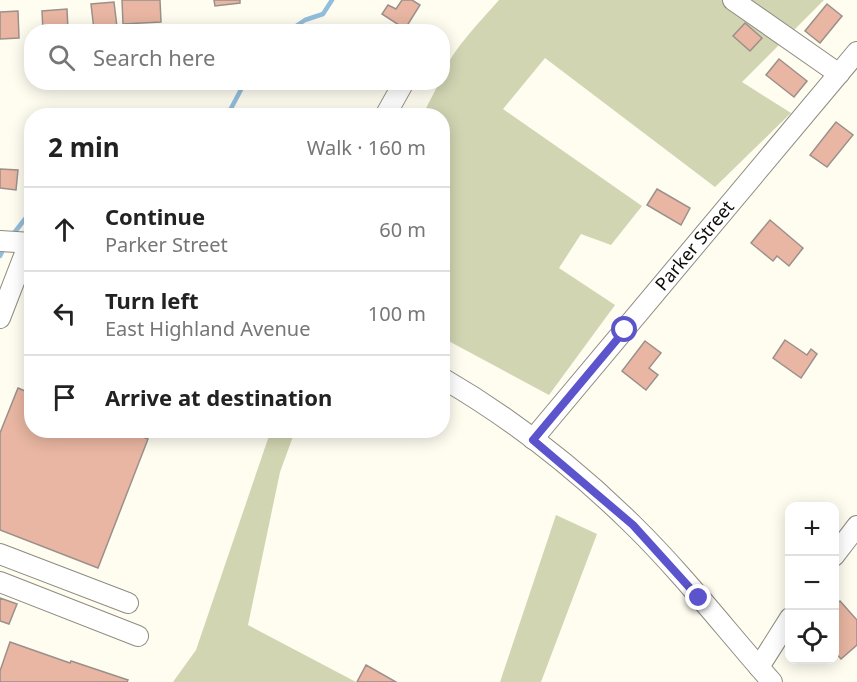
<!DOCTYPE html>
<html lang="en">
<head>
<meta charset="utf-8">
<style>
  :root { --surface:#fff; --page:#f6f6f6; --text:#222; --muted:#767676; --line:#e0e0e0 }
  body { margin:0; font-family:"Noto Sans",sans-serif; background:var(--page); color:var(--text) }
  .controls { position:absolute; right:18px; bottom:18px; display:grid; overflow:hidden; border-radius:12px; box-shadow:0 3px 15px #0003 }
  .controls button { width:54px; height:54px; display:grid; place-items:center; padding:0; border:0; border-bottom:2px solid var(--line); background:var(--surface); color:var(--text); font:30px sans-serif }
  .stop { position:absolute; width:18px; height:18px; margin:-14px; border:4px solid #5c54cc; border-radius:50%; background:#fff }
  .stop.end { background:#5c54cc; border-color:#fff; box-shadow:0 2px 6px #0008 }
  .list { margin:0; padding:0; list-style:none }
  h2 { display:flex; justify-content:space-between; align-items:center; height:78px; margin:0; padding:0 24px; font-size:26px }
  h2 small { font-size:20px; font-weight:400; color:var(--muted) }
  .list li { display:grid; grid-template-columns:39px 1fr auto; gap:18px; align-items:center; box-sizing:border-box; height:84px; padding:0 24px; border-top:2px solid var(--line) }
  .list b { display:block; font-size:22px; white-space:nowrap }
  .list p { margin:0; font-size:20px; white-space:nowrap; color:var(--muted) }
  .list em { font-size:20px; font-style:normal; color:var(--muted) }
  .icon { flex:none; width:33px; height:33px; fill:none; stroke:currentColor; stroke-width:2; stroke-linecap:round; stroke-linejoin:round }
  .map { position:relative; flex:none; width:857px; height:682px; overflow:hidden }
  .search { position:absolute; background:var(--surface); box-shadow:0 3px 15px #0003; left:24px; top:24px; width:426px; height:66px; display:flex; align-items:center; gap:15px; box-sizing:border-box; padding:0 21px; border-radius:24px; color:var(--muted); font-size:22px }
  .panel { position:absolute; background:var(--surface); box-shadow:0 3px 15px #0003; left:24px; top:108px; width:426px; height:330px; border-radius:24px }
  .map>svg:first-child { display:block }
</style>
</head>
<body>
<div class="map">
<svg width="857" height="682" viewBox="0 0 857 682">
  <rect width="100%" height="100%" fill="#fffcf0"/>
  <!-- green -->
  <path fill="#d1d5b2" d="M499,0h325l-82,82 49,31 -76,74 -170,-129 -42,51 139,97 -31,39 -30,-11 -22,34 56,37 -66,90 -106,-57 -1,-222h-20l17,-33 3,-1c1,-24 41,-63 57,-82z
    M271,430l24,1 -15,41 -32,153 108,57h-183l23,-32z
    M556,515l41,19 -56,148h-41z"/>
  <g fill="none" stroke-linecap="round" stroke-linejoin="round">
    <!-- stream -->
    <path stroke="#92bedd" stroke-width="4.5" d="M287,32l18,-12 18,-6 9,-14
      M227,116l18,-34
      M14,233l18,-23
      M0,256l5,-10"/>
  </g>
  <!-- building -->
  <path fill="#e8b6a2" stroke="#9b908b" stroke-width="1.5" d="M122,0h38l1,22 -38,2z
    M214,0h26v3l-25,3z
    M402,0h10l8,5 -15,24 -23,-15 6,-9 8,4z
    M114,2l3,25 -23,3 -3,-26z
    M827,4l15,12 -22,27 -15,-12z
    M67,9l1,21 -25,1 -1,-20z
    M18,11l1,27 -19,1v-27z
    M745,23l17,15 -12,13 -17,-15z
    M779,59l28,22 -13,16 -28,-22z
    M836,122l17,13 -26,32 -17,-12z
    M0,169l18,1 -2,20 -16,-2z
    M657,189l33,19 -9,17 -34,-20z
    M770,220l33,28 -14,18 -12,-10 -4,5 -22,-18z
    M785,340l22,15 4,-6 6,5 -16,24 -28,-20z
    M645,341l16,12 -12,15 9,7 -12,15 -24,-19z
    M18,388l14,6v36h94l22,9 -50,129 -98,-38v-97z
    M0,598l17,6 -8,20 -9,-3z
    M840,601l17,19v25l-16,14 -7,-8v-45z
    M10,642l60,21 1,-2 57,19 -1,2h-127v-11z
    M366,665l30,17h-39z"/>
  <g fill="none" stroke-linecap="round" stroke-linejoin="round">
    <defs>
      <g id="minor">
        <path d="M733,0l106,74"/>
        <path d="M385,116l19,-34"/>
        <path d="M0,241l32,2"/>
        <path d="M0,318l29,-75"/>
        <path d="M442,378c69,40 134,91 191,147 50,49 93,105 139,157"/>
        <path id="s1" d="M533,439l324,-387"/>
        <path d="M0,554l128,49"/>
        <path d="M834,556l23,-30"/>
        <path d="M0,582l138,54"/>
        <path d="M759,667l31,-49"/>
      </g>
    </defs>
    <!-- minor casing -->
    <use href="#minor" stroke="#8e8b81" stroke-width="22"/>
    <!-- minor -->
    <use href="#minor" stroke="#fff" stroke-width="20"/>
  </g>
  <g fill="none" stroke-linecap="round" stroke-linejoin="round">
    <!-- route -->
    <path stroke="#5c54cc" stroke-width="8" d="M625,330l-92,110 100,85 66,73"/>
  </g>
  <g text-anchor="middle" stroke-width="6" stroke-linejoin="round" paint-order="stroke">
    <!-- street labels -->
    <g font-size="18" fill="#0d0c08" stroke="#fffcf0">
      <text dy="6" stroke="none"><textPath href="#s1" startOffset="252">Parker Street</textPath></text>
    </g>
  </g>
</svg>
<div class="controls">
<button>+</button>
<button>−</button>
<button><svg class="icon" aria-label="locate" viewBox="0 0 24 24"><circle cx="12" cy="12" r="6"/><path d="M12 2v4M12 18v4M2 12h4M18 12h4"/></svg></button>
</div>
<div class="stop" style="left:625px;top:330px"></div>
<div class="stop end" style="left:699px;top:598px"></div>
<div class="search"><svg class="icon" aria-label="search" viewBox="0 0 24 24"><circle cx="10" cy="10" r="6"/><path d="M15 15l6 6"/></svg>Search here</div>
<section class="panel">
<h2>2 min<small>Walk · 160 m</small></h2>
<ul class="list">
<li><svg class="icon" aria-label="ahead" viewBox="0 0 24 24"><path d="M12 20V5M6 11l6-6 6 6"/></svg><div><b>Continue</b><p>Parker Street</p></div><em>60 m</em></li>
<li><svg class="icon" aria-label="left" viewBox="0 0 24 24"><path d="M17 20v-9H6M10 6l-5 5 5 5"/></svg><div><b>Turn left</b><p>East Highland Avenue</p></div><em>100 m</em></li>
<li><svg class="icon" aria-label="arrive" viewBox="0 0 24 24"><path d="M6 21V4h12l-3 4 3 4H6"/></svg><div><b>Arrive at destination</b></div></li>
</ul>
</section>
</div>
</body>
</html>
